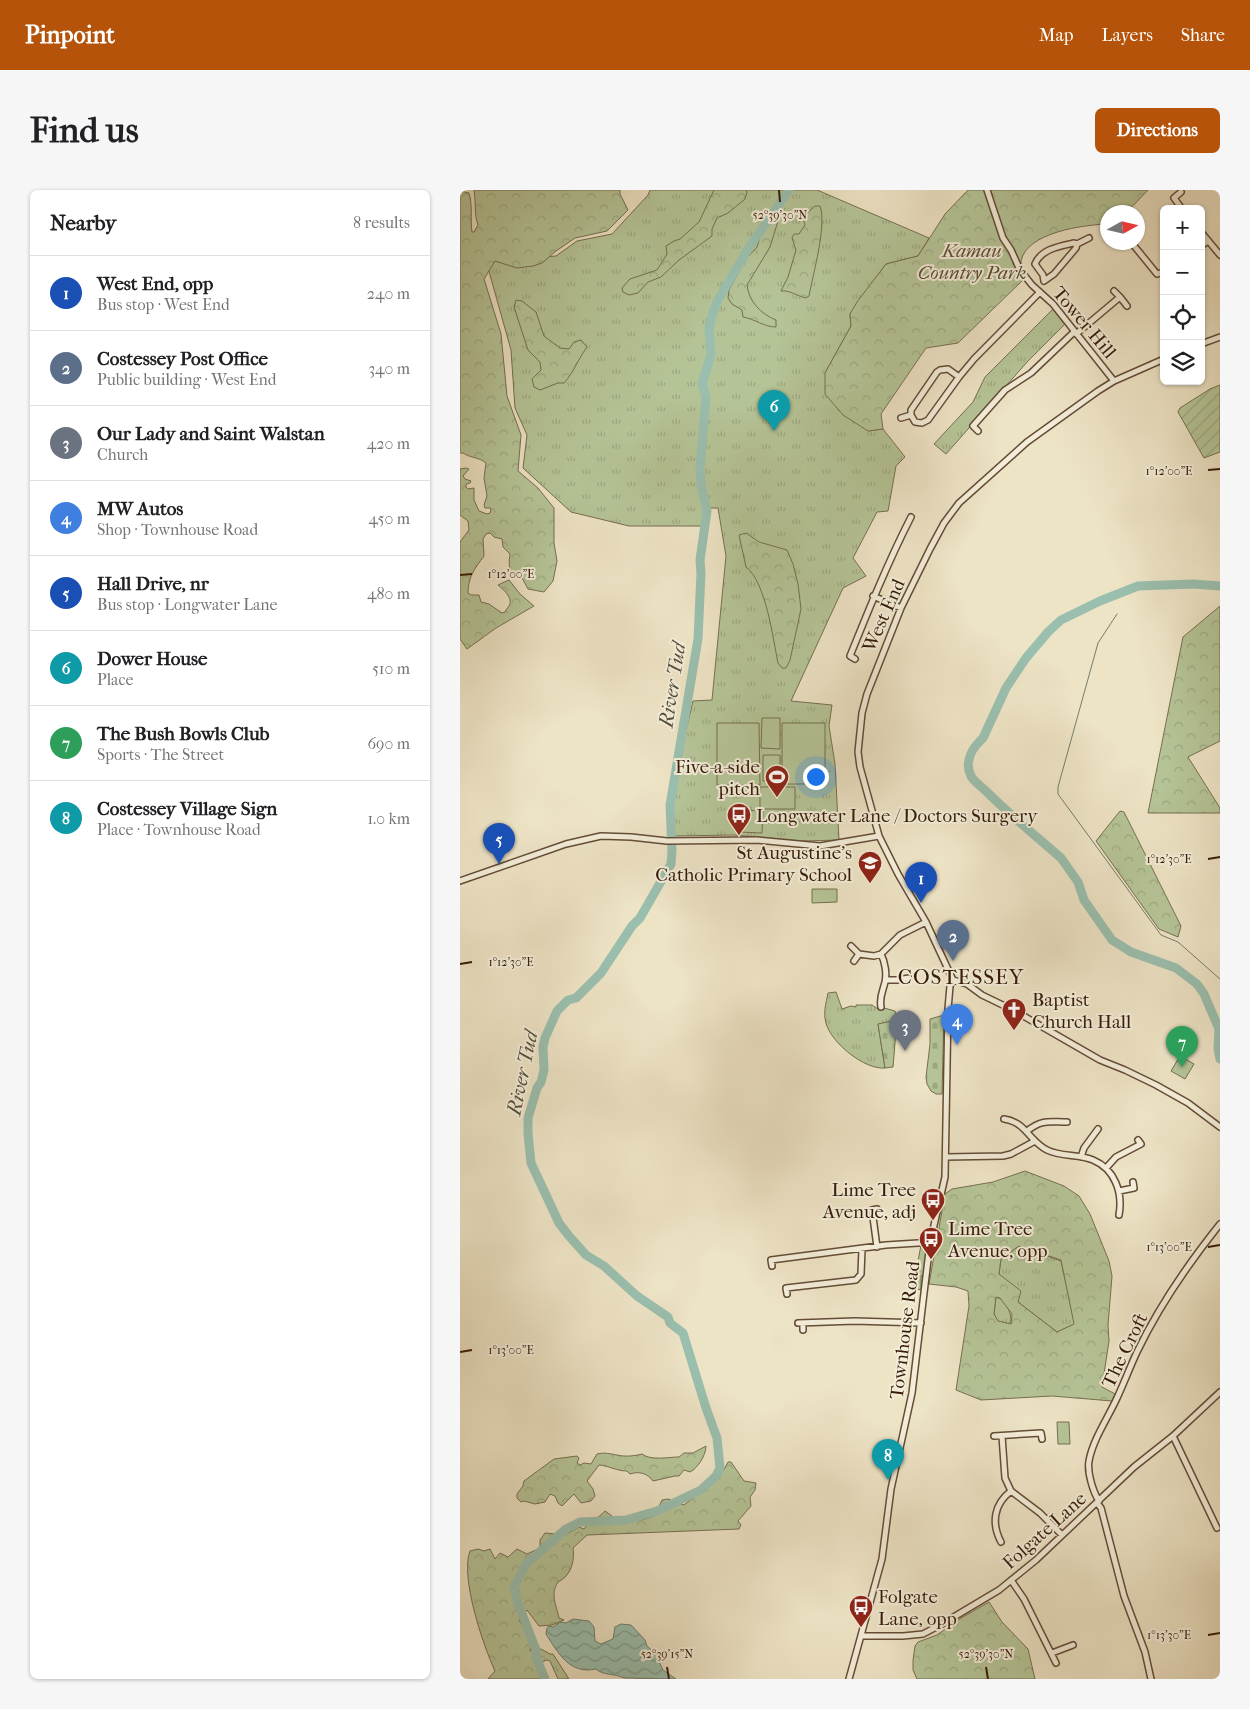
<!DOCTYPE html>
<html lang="en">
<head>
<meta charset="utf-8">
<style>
  :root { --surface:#fff; --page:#f6f6f6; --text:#202124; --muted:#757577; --line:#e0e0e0; --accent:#b45309 }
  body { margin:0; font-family:"IM FELL French Canon",serif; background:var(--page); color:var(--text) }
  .controls { position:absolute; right:15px; top:15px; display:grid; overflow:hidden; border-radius:8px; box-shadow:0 1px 4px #0004 }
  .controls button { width:45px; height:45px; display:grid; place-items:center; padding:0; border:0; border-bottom:1px solid var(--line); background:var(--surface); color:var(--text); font:25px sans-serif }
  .compass { position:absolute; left:640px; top:15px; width:45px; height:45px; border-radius:50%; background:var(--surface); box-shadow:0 1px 4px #0004; rotate:82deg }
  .you { position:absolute; left:355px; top:586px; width:18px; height:18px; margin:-12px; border:4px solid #fff; border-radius:50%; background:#1a73e8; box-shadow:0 0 0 8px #1a73e833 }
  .badge { display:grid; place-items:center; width:32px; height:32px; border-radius:50%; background:var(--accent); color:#fff; font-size:16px; font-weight:700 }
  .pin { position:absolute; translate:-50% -41px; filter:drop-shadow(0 1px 2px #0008) }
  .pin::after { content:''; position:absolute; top:26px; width:18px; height:15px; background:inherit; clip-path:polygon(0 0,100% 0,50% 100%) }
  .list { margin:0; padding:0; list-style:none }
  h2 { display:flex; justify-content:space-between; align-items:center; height:65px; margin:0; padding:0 20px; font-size:21px }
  h2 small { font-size:16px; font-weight:400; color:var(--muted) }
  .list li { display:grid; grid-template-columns:32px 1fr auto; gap:15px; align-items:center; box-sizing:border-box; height:75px; padding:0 20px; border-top:1px solid var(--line) }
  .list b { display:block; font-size:19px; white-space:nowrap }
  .list p { margin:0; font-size:16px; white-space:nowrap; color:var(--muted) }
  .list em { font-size:16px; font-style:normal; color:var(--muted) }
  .icon { flex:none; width:28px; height:28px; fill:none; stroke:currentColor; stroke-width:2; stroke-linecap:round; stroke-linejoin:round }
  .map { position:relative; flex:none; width:760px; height:1489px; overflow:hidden; border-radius:8px }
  header { display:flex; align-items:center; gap:30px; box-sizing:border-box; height:70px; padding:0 25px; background:var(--accent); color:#fff }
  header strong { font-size:24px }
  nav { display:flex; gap:28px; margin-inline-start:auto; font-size:18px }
  .intro { display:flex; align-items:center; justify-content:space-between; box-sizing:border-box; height:120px; padding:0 30px }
  h1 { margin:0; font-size:35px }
  .button { padding:12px 22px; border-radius:8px; background:var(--accent); color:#fff; font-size:18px; font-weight:700 }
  main { display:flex; gap:30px; padding:0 30px }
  aside { flex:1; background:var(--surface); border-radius:8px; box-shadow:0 1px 4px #0004 }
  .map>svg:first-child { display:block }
</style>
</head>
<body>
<header>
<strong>Pinpoint</strong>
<nav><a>Map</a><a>Layers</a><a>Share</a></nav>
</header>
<div class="intro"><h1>Find us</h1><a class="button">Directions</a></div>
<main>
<aside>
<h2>Nearby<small>8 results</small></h2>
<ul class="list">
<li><span class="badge" style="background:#1a4fb4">1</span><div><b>West End, opp</b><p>Bus stop · West End</p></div><em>240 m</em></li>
<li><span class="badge" style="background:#5c6f8a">2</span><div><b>Costessey Post Office</b><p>Public building · West End</p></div><em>340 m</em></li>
<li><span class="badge" style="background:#6b7280">3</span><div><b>Our Lady and Saint Walstan</b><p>Church</p></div><em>420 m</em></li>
<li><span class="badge" style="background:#3f7fe0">4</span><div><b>MW Autos</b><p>Shop · Townhouse Road</p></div><em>450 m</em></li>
<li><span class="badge" style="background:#1a4fb4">5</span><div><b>Hall Drive, nr</b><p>Bus stop · Longwater Lane</p></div><em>480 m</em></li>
<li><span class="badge" style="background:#0f9aa8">6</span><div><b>Dower House</b><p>Place</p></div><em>510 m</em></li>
<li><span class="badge" style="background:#2e9e5b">7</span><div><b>The Bush Bowls Club</b><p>Sports · The Street</p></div><em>690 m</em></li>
<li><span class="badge" style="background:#0f9aa8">8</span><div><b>Costessey Village Sign</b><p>Place · Townhouse Road</p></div><em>1.0 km</em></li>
</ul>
</aside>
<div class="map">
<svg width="760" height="1489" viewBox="0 0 760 1489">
  <defs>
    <pattern id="grass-tufts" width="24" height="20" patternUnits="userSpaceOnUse" patternTransform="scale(1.25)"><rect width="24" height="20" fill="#b5c497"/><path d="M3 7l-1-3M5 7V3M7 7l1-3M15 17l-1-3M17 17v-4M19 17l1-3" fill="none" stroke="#9ca881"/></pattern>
    <pattern id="forest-crowns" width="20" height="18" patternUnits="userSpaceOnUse" patternTransform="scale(1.25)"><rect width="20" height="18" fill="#b5c497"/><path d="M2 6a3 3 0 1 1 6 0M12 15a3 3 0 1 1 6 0" fill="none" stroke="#9ca881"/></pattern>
    <pattern id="cemetery-stones" width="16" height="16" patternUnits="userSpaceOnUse" patternTransform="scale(1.25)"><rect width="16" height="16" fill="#b5c497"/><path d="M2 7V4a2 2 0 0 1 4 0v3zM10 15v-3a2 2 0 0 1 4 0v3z" fill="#9ca881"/></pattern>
    <pattern id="garden-furrows" width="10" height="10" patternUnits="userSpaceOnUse" patternTransform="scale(1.25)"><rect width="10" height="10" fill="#b5c497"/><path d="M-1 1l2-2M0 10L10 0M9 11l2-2" fill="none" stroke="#9ca881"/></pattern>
    <pattern id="water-waves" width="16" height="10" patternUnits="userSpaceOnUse" patternTransform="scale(1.25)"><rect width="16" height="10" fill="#9abfae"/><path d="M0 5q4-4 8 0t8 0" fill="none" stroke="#7e9a8c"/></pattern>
  </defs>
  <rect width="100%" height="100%" fill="#ede3c5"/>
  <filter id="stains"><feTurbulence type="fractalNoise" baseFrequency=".004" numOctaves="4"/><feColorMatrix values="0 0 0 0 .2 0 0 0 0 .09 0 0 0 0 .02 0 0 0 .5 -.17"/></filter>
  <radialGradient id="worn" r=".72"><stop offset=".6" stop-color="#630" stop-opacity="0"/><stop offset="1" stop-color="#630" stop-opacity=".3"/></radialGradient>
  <!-- grass -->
  <path fill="url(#grass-tufts)" stroke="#766f50" d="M190,0h167l112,48 -11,18 -32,8 -36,50 1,12 -26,47 43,58 15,-2 22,28 -9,9 -8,45 -11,1 -24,46 13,18 -23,12 -52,113 41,4 -3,21 6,38 4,76 -38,1 -67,-6 -61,1c-5,-45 10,-91 20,-135l19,-1 14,-144 -8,-48h-13l-1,18h-75l-58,-14 -48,-44 4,-33 -12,-27 -4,-58 -26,-93h57l14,-1 21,-15 35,-7 36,-39z
    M593,119l12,15 -37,37 -82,93 -12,-10 39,-42 12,-25z
    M376,802l6,17 9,-3 5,1v-2h16l6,4 6,-1 11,3 3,10 -20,3 7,44c-20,2 -54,-25 -59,-45 -3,-10 0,-20 2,-30z
    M461,1055h3l3,7 -3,22 -3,2v14l-8,-2z
    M559,1056l42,15 14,63 -18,8 -39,-30 -19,-28 2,-15z
    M536,1107c11,3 16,17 15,27l-13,-2 -4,-8z"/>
  <!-- forest -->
  <path fill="url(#forest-crowns)" stroke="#766f50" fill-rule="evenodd" d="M14,0h146v4l8,16 -21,21 -32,7 -19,13 -14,12 -9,3 -16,2 -22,-7 -11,18 17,55 6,62 14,39 -3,36 20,17 16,20v35l3,18 -4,20 -9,11 -16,-3 -8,-15 -7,1c-5,-7 -4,-14 -3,-21l-7,-7 -1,-8 -8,-2 -4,-4 -4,1 -3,5 1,17c-9,12 -16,21 -16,37l3,2h8l2,7 8,2 13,9 3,-1c1,-3 4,-5 5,-8 2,-7 -7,-15 -12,-19l11,-5 11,14 14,12 -38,22 -29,21 -7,-10v-97l9,-12 -1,-9 -8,-6v-46l6,-1 3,1 -6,7 2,3 6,2 -1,2 -4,1v3l2,2 6,-1v12l5,11 8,3 3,-1 1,-4 -1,-1h-5l-1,-3 3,-9 -3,-18 2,-15c-7,-6 -16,-5 -23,-10h-3v-262l9,2c4,13 1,26 3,39h2l4,-7c-4,-10 -2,-24 -4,-35z
    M254,0h32l1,2 -2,7 -17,14 -11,5 -5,11v7l-33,24 -18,17 -13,5 -10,11 -9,2 -6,-3 -1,-4 8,-9 27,-9 10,-16 -1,-8 8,-5 6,-2 19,-17z
    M508,0h180l-21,22h-19l-1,12c-23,1 -80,8 -86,37 -1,5 2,13 2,19l-65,63 -32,5 -45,66 2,15 -15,2 -25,-16 -18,-21v-21l26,-47 -1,-12 7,-12 29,-38 32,-8 27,-42z
    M355,16h5c7,19 -7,68 -11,90l-3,2c-9,-2 -16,-8 -25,-7l7,-14 8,-27 -4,-12 2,-4h5l6,-9 -2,-8z
    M314,26l4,5 -8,26 -23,38c2,17 14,29 29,35v7c-12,0 -21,-8 -33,-10l-1,-7 -10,-6 -4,-6 1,-8 17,-31 11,-12 3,-10z
    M56,110l6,1 14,11 8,24 16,12 9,1 5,-7 7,-2 6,7c-9,12 -13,25 -23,36h-6l-18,7 -6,-3 -2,-8 9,-9 -1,-8 -12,-12 -14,-43z
    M286,343l13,9 28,8 6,14 5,20 3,25 -11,51 -4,8h-4l-4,-5c-5,-24 -12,-81 -32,-96l-7,-32z
    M760,416v135l-32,16 32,51v5h-72l35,-176z
    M660,621l4,1 57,114 -3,11 -19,-8 -63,-88z
    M565,981l39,15 15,10 11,18 19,47 3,15 -4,49 1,16 -7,46 15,8 -5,6 -60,-5 -71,4 -25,-10 13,-84 -1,-15 -12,-4 -27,-3 16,-90 7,-5 41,-7zM559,1056l42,14 13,64 -17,8 -39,-30 3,-11 -22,-17 2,-15zM536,1107l4,1 12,16 -1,10 -13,-3 -4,-7z
    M246,1256c0,9 -8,22 -16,26l-6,-2 -5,6h-4l-22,5c-6,-8 -14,-10 -23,-7l-3,-3c-10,0 -18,-5 -28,-6l-12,16 6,8 2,7 -4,5 -10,2 -7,-9 -12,12 -4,-3 -3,-7 -5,-2 -5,8 -10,2 -11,-3 -3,1 -4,-4v-4l6,-8 1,-5 30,-22 23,-3 2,2 -2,5 3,2 4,-2 7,1 6,-10c8,-2 13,0 20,1 8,2 18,1 25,-1 9,7 26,3 37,3l5,-4h9z
    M268,1272h3l13,19 12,2 -1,7 -5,7 1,9 -13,15 3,4 -2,4 -152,6 -14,13c2,13 -2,28 -15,34 -8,12 -2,22 1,36l5,2 -12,5 -13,1 -12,-16 -8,10 12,21 -1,10 11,-2 9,5h3l16,25h-11l-8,-18 -3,-1 -5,2v17h-54l7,-8c-12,-26 -35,-94 -25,-120l8,-2 6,2 6,-2 5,10 5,-6 8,4 9,-8 10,5 11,-5 2,-3v-6l5,-7 20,2 14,-8 5,2c5,-8 14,-10 21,-18 18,13 13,11 34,9 6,-1 11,-2 16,-5l7,-15 6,-1 16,6c16,-14 35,-22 44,-43z
    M529,1412l13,20 26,27 7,30h-118l-4,-9v-10l2,-14 3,-4 19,-7 24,-17z"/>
  <!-- cemetery -->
  <path fill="url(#cemetery-stones)" stroke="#766f50" d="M484,825l-2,79h-6l-5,-3 -4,-7 -1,-7 4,-33v-25z
    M432,831l4,10 -3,36 -8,1 -7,-44z"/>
  <!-- garden -->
  <path fill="url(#garden-furrows)" stroke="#766f50" d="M760,195v67l-16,6 -26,-46 2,-4 30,-19z"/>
  <!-- pitch -->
  <path fill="#b5c497" stroke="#766f50" d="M302,528h18v31l-19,-1z
    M257,533h42l1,62h-43z
    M322,533h43v61h-43z
    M303,565h17v26h-17z
    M300,597h35v22h-35z
    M279,620l24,1 -1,22 -24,-1z
    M352,699h25v13l-25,1z
    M720,866l14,8 -9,15 -14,-8z
    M597,1232h12l1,22h-12z"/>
  <!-- water -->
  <path fill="url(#water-waves)" stroke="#727d6c" d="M113,1429l16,2 5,6 1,14 6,3 12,-5 2,-12 6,-3 10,1 14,15 2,6 8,7 8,17 13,9 -52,-1c-10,-5 -20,-2 -28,-9 -26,6 -38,-16 -50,-35l1,-6 2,-2 4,1 7,-5 6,1z"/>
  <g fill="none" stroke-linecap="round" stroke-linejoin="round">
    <!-- stream -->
    <path stroke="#727d6c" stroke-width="1" d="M657,424l-19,29 -40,144v7l103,141 17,7 42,37"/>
    <!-- river -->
    <path stroke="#9abfae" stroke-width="9" d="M760,396l-27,-2 -55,2 -38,15 -39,19 -13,12 -22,26 -20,30 -23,50c-11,10 -19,24 -12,38 3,6 12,12 17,17 23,23 48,43 73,65l17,24 6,18 28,40 19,12 45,16 21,16 7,10 15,35 -1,19 2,11
      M85,1489l-9,-22v-7l-18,-46 -4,-17 12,-23 40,-35 14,-7 46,-2 31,-9 44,-21 15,-14 4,-8 -3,-30 -11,-30 -23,-75 -13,-10 -2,-6 -31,-21 -33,-30 -18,-11 -17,-19 -10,-13 -28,-60 -3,-30v-15l9,-30 4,-6 3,-12 -1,-23 2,-9 12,-27 11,-11 8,-2 25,-25 31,-47 8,-8 31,-54 1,-13 -2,-46 28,-166 3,-66 -1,-13 7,-49 -6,-27 -1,-16 6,-71 -4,-14 9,-28 -2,-26 4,-17 5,-12 30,-51 41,-59"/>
    <defs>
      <path id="minor" d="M527,0l16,48 8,12 9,20 12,15 21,19 61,77
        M721,2l-7,6 8,11
        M741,42l19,23
        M671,52l26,32 7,-2
        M614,53l3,1 -1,4 -22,26 -10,7 -1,-6 -8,-11c6,-15 25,-18 39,-21z
        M617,54l12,-6
        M741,56l7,-5
        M654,101l6,6
        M616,144l44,-37 7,9
        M741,154l19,-7
        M499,187l-11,-8 -8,1 -3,2 -26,38v5l4,7 7,1 6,-3 31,-43 15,-18 66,-67
        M441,228l10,-3
        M518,241l-5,-5 32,-36 26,-17 43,-41
        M413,406l28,12
        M395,469l-5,-3c19,-47 38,-94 61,-139
        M0,691l106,-37 35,-8 30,1 36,4 90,-1 63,6 59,-10
        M391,756l8,8 15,2 7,-2 19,-19 26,-13
        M421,764c4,8 6,20 4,28 -2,9 -6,15 -4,25
        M394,771l5,-7
        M426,790h11l12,-2
        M493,790l-27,-58 -28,-48 -19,-38 -19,-69 -2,-15 4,-39 5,-19 34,-86 29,-59 14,-26 15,-20 68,-61 71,-51 16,-10 50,-22
        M493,790l14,4 15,11 31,15 87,50 25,10 31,15 32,18 32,24
        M544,929c22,3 25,22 43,31 14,7 32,4 46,10 22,9 30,33 26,55
        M567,941c15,-12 22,-9 40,-9
        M486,967l57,-1 8,-2 24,-13
        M621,967l3,-9 14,-19
        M646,978l10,-11 25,-13 -3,-4
        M659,1001l15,-3 -1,-6
        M417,1019l-5,1 5,37
        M312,1076l-1,-6 115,-15 32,-2h12
        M327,1104l-1,-6 70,-8 5,-6 1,-25
        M338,1133l57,-2 66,2
        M343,1133v7
        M534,1246l47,-3 1,6
        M542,1246l3,42 6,13 29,22 22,22
        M713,1246l44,92
        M639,1311c-6,-9 -12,-29 -10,-40 4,-22 19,-43 28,-63 7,-15 13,-31 20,-46 22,-46 51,-88 83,-128
        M637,1313l4,5 23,88 21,56 6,27
        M541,1352c-10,-19 -7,-38 10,-51
        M551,1390l13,19 32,64
        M402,1446h41l20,-2 19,-10 57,-34 37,-30 98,-93 39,-31 47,-44
        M592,1463l21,-8
        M389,1489l33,-120 9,-70 21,-96 18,-150 15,-66 3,-168 2,-23 3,-6"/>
    </defs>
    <!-- minor casing -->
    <use href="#minor" stroke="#644c37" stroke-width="8"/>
    <!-- minor -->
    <use href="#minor" stroke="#f3edd9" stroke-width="5"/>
  </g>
  <!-- ticks -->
  <path fill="none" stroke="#361a08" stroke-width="2" d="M319,0l1,12M748,280l12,-1M0,385l12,-1M748,669l12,-2M0,774l12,-2M748,1057l12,-2M0,1162l12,-2M748,1445l12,-2M207,1477l2,12M526,1477l2,12"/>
  <!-- icons -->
  <defs>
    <symbol id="stadium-pin" viewBox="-11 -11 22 30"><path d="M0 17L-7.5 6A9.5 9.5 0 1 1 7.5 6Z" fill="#8f2418" stroke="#f3edd9"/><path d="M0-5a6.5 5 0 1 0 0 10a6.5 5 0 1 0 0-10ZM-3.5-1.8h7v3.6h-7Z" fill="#fff"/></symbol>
    <symbol id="bus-pin" viewBox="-11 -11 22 30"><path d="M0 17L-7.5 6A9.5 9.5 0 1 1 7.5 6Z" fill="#8f2418" stroke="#f3edd9"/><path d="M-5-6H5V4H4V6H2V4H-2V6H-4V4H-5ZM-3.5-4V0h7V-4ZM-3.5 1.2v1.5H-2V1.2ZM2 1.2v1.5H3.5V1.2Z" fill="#fff"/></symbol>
    <symbol id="school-pin" viewBox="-11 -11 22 30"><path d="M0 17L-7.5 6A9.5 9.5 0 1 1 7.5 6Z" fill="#8f2418" stroke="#f3edd9"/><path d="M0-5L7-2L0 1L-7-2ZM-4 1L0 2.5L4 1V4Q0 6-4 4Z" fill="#fff"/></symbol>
    <symbol id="church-pin" viewBox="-11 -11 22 30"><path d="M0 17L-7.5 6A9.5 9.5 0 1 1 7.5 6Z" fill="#8f2418" stroke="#f3edd9"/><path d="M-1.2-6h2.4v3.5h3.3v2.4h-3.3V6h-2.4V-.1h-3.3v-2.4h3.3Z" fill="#fff"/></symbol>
  </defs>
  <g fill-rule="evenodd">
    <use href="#stadium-pin" x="303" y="573" width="28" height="38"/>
    <use href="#bus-pin" x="265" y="611" width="28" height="38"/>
    <use href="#school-pin" x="396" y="659" width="28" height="38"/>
    <use href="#church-pin" x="540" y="806" width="28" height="38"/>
    <use href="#bus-pin" x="459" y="996" width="28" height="38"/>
    <use href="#bus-pin" x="457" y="1035" width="28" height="38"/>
    <use href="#bus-pin" x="387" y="1403" width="28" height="38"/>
  </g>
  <g text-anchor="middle" stroke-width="4" stroke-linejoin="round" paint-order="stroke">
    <!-- park labels -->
    <g font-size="19" font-style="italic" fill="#5c4d33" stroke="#f3edd9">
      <text x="512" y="67">Kamau<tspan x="512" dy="22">Country Park</tspan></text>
    </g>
    <!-- street labels -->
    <g font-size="19" fill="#361a08" stroke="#f3edd9">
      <text transform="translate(625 132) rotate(50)" y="7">Tower Hill</text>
      <text transform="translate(423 425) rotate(-66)" y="7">West End</text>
      <text transform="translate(444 1140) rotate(-83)" y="7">Townhouse Road</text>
      <text transform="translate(664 1160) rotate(-64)" y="7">The Croft</text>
      <text transform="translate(584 1340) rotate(-42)" y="7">Folgate Lane</text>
    </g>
    <!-- poi labels -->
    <g font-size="19" fill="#361a08" stroke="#f3edd9" text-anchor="start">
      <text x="300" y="583" text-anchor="end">Five-a-side<tspan x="300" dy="22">pitch</tspan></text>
      <text x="296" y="632">Longwater Lane / Doctors Surgery</text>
      <text x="392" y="669" text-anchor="end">St Augustine's<tspan x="392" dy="22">Catholic Primary School</tspan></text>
      <text x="572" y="816">Baptist<tspan x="572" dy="22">Church Hall</tspan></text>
      <text x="456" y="1006" text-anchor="end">Lime Tree<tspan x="456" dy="22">Avenue, adj</tspan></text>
      <text x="488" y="1045">Lime Tree<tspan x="488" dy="22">Avenue, opp</tspan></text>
      <text x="418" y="1413">Folgate<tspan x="418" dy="22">Lane, opp</tspan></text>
    </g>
    <!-- water labels -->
    <g font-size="20" font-style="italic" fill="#544c3a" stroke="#f3edd9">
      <text transform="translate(212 495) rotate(-81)" y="7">River Tud</text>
      <text transform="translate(62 883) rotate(-78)" y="7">River Tud</text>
    </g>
    <!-- quarter labels -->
    <g font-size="21" letter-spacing="1" fill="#361a08" stroke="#f3edd9">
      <text x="501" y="794">COSTESSEY</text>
    </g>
  </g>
  <g font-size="12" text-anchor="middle" fill="#361a08" stroke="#f3edd9" stroke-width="4" stroke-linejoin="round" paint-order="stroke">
    <text x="320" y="29">52°39'30"N</text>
    <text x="709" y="285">1°12'00"E</text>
    <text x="51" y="388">1°12'00"E</text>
    <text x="709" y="673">1°12'30"E</text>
    <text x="51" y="776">1°12'30"E</text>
    <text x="709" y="1061">1°13'00"E</text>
    <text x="51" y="1164">1°13'00"E</text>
    <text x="709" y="1449">1°13'30"E</text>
    <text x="207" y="1468">52°39'15"N</text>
    <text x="526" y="1468">52°39'30"N</text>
  </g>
  <rect width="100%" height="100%" filter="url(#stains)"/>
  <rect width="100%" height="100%" fill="url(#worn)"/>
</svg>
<div class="controls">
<button>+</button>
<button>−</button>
<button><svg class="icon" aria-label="locate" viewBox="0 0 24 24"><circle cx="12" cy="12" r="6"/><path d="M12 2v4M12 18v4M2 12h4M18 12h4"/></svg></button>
<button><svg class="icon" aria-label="layers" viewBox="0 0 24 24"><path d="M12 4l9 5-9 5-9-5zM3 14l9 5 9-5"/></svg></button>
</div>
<svg class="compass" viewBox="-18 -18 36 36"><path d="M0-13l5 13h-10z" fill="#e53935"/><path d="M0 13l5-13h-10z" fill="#757577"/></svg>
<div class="you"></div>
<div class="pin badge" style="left:461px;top:713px;background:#1a4fb4">1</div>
<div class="pin badge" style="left:493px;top:771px;background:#5c6f8a">2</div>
<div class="pin badge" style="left:445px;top:861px;background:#6b7280">3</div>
<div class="pin badge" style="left:497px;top:855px;background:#3f7fe0">4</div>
<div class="pin badge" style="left:39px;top:674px;background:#1a4fb4">5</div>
<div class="pin badge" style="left:314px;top:241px;background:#0f9aa8">6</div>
<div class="pin badge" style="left:722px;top:877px;background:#2e9e5b">7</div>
<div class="pin badge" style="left:428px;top:1290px;background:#0f9aa8">8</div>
</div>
</main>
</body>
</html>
